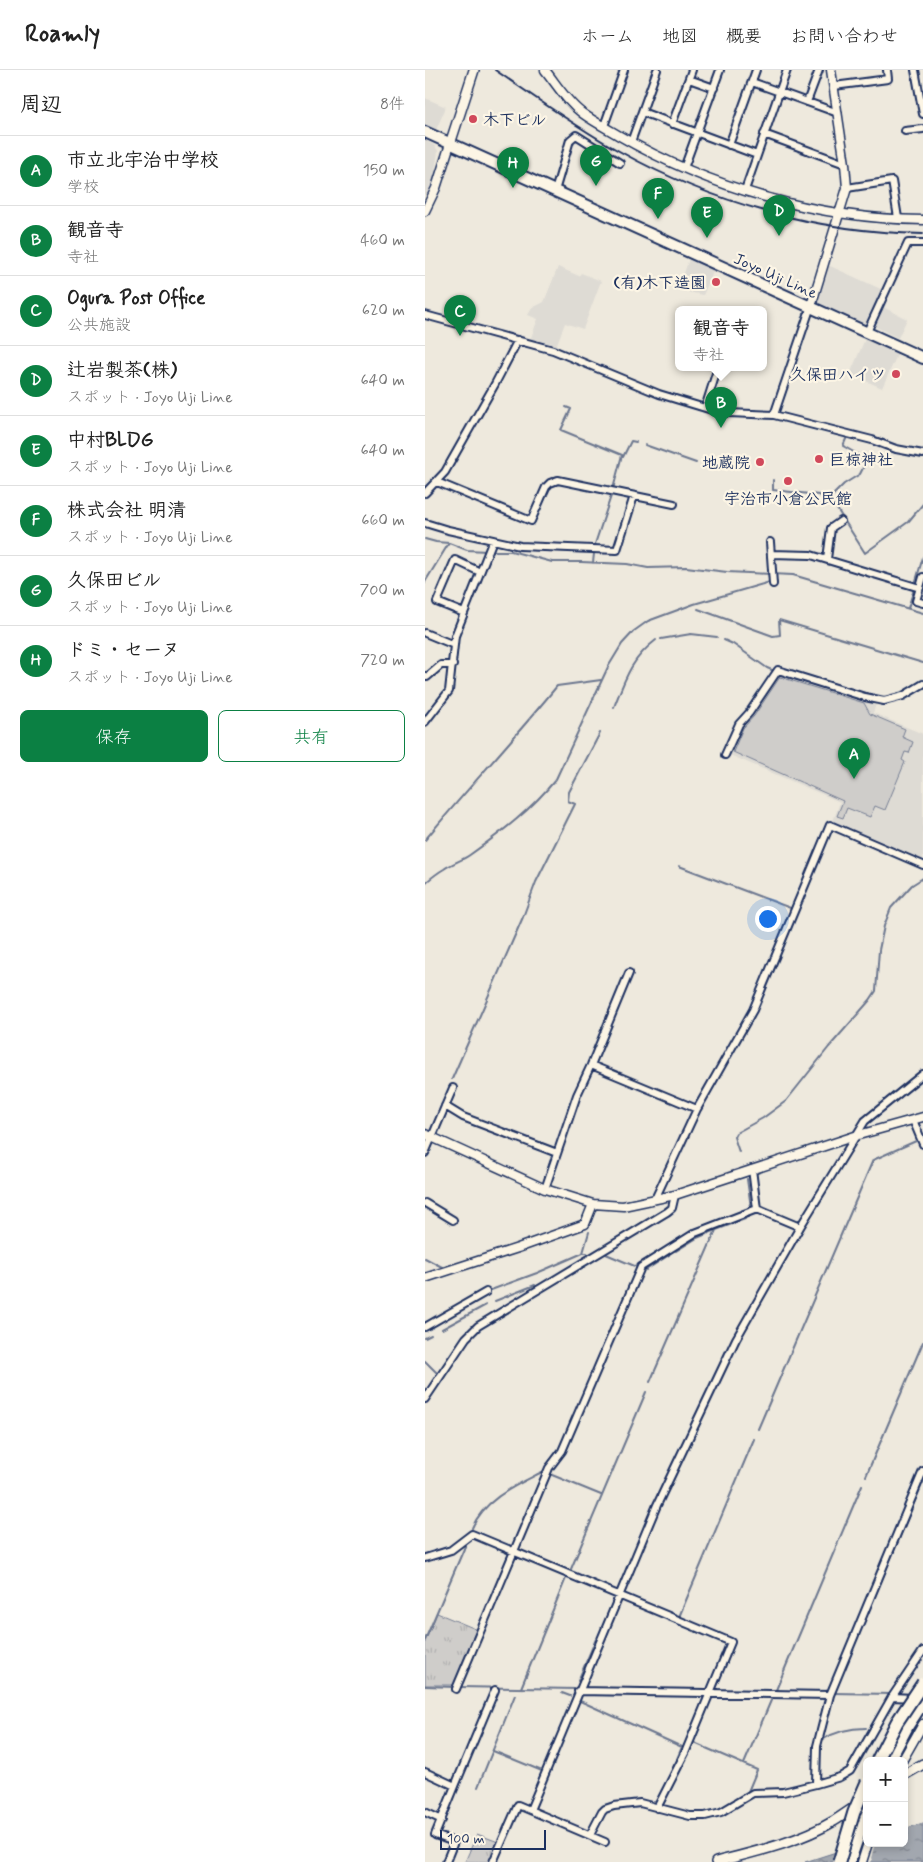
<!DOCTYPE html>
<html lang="ja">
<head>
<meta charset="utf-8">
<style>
  :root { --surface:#fff; --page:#f2f2f2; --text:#222; --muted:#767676; --line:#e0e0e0; --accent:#0b8043 }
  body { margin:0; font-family:Mynerve,"Klee One",sans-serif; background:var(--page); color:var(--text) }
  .controls { position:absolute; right:15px; bottom:15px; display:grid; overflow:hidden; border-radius:8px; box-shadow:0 2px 8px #0003 }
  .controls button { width:45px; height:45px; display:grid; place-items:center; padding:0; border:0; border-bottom:1px solid var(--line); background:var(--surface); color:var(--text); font:25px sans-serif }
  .scale { position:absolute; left:15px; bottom:12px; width:106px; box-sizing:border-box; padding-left:5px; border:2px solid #1b2f5e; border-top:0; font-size:14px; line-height:18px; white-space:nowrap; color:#1b2f5e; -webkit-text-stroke:4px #fcf5e5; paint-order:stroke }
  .you { position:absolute; left:342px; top:848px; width:18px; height:18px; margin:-12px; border:4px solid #fff; border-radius:50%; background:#1a73e8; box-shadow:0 0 0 8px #1a73e833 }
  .badge { display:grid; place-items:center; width:32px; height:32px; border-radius:50%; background:var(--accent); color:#fff; font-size:16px; font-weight:700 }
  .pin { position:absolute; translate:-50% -41px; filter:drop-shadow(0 1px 2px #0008) }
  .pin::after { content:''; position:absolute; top:26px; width:18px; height:15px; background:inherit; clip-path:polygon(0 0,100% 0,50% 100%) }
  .popup { position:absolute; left:250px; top:236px; width:92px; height:65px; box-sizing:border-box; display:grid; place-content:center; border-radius:8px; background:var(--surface); filter:drop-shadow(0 1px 4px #0005); font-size:16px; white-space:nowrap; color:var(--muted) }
  .popup b { font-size:19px; color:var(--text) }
  .popup::after { content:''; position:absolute; left:50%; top:100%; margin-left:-10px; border:10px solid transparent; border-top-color:var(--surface) }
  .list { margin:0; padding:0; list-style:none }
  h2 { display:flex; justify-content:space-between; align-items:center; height:65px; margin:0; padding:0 20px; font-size:21px }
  h2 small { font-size:16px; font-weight:400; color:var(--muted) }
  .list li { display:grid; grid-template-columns:32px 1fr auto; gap:15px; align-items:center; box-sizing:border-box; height:70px; padding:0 20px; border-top:1px solid var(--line) }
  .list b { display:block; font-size:19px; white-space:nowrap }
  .list p { margin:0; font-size:16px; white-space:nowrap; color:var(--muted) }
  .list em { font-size:16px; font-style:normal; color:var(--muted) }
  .actions { display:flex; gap:10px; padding:15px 20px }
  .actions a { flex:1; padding:11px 0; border:1px solid var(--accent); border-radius:8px; text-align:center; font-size:18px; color:var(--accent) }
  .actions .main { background:var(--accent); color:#fff }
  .map { position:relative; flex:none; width:498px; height:1792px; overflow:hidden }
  header { display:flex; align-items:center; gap:30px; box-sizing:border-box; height:70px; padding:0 25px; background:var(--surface); border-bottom:1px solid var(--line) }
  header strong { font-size:24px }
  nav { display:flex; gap:28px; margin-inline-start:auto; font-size:18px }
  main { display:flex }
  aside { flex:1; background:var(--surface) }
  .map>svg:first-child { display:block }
</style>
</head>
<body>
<header>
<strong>Roamly</strong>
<nav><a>ホーム</a><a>地図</a><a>概要</a><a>お問い合わせ</a></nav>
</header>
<main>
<aside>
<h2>周辺<small>8件</small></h2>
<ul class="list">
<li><span class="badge">A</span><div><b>市立北宇治中学校</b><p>学校</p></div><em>150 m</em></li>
<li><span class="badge">B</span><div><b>観音寺</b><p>寺社</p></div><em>460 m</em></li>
<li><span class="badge">C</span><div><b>Ogura Post Office</b><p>公共施設</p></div><em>620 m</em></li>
<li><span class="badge">D</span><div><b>辻岩製茶(株)</b><p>スポット · Joyo Uji Line</p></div><em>640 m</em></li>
<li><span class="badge">E</span><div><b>中村BLDG</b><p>スポット · Joyo Uji Line</p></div><em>640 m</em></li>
<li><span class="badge">F</span><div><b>株式会社 明清</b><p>スポット · Joyo Uji Line</p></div><em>660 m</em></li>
<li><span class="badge">G</span><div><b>久保田ビル</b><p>スポット · Joyo Uji Line</p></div><em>700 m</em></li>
<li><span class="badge">H</span><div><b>ドミ・セーヌ</b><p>スポット · Joyo Uji Line</p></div><em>720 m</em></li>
</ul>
<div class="actions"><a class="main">保存</a><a>共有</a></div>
</aside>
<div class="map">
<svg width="498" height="1792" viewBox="0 0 498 1792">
  <defs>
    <pattern id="park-tufts" width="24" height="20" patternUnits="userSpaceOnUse" patternTransform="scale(1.25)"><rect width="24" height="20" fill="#cfcdca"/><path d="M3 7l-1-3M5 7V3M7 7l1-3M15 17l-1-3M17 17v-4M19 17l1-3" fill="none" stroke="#b1b0b0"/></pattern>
    <pattern id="water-ripples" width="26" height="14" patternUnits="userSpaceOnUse" patternTransform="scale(1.25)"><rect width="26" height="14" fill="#a2a7af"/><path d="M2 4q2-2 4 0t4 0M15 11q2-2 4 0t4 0" fill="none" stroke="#838892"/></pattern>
  </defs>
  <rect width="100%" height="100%" fill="#eee9dd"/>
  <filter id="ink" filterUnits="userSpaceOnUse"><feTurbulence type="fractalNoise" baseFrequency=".02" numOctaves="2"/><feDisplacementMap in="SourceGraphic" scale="10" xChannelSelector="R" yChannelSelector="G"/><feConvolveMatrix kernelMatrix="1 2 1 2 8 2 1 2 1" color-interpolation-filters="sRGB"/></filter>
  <g filter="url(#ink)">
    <!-- built -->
    <path fill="#dedbd4" d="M0,28l21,9 -10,23 -11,-5z
      M0,70l9,5 4,6 -4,28 -9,19z
      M264,189l25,11 -11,25 -25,-5z
      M403,195l55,25 -16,35 -51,-23z
      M133,197l21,9 2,-3 20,8 -18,48 -18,-6 -10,26 -25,-9 8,-21 -10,-4 4,-7 12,-6z
      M456,236l26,13 -9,19 -26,-13z
      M440,269l33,14 -16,35 -32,-14z
      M353,603l98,31 -3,9 50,21v128l-89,-38 -1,-3 7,-19 -110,-47 -2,-4 12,-24z"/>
    <!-- grass -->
    <path fill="#cfcdca" stroke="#757e94" d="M355,607l84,26 6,11 35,15 -3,8 11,5 -4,11 -4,-1 -3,8 3,2 -20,48 -10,-4 -5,11 -23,-9 -4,10 -6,-2 6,-15 -110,-49 10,-24 11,-12z"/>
    <!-- park -->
    <path fill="url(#park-tufts)" stroke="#757e94" d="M12,1543l41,17 -23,55h-30v-43z
      M52,1764l24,9 -8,19h-28z"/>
    <!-- water -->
    <path fill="url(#water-ripples)" stroke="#6c778f" d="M498,1753v39h-118l62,-20 37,1v-14z"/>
    <!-- pier -->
    <path fill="#eee9dd" d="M441,1770l1,3h8l-4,15 2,1 -2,3h-37l2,-12z"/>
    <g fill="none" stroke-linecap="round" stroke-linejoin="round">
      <!-- stream -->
      <path stroke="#6c778f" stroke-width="2" d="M141,337l5,2 -10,21 61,25 -9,34
        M220,375l51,18
        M198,387l8,-16 5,1
        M348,410v10l46,5 9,4 2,-1 14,-14 16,-10 5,-10 -6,-9 -16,-9 3,-7
        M405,428l35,55 43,-31 15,-18
        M0,469l11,3 13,1
        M66,481h20l41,11h29l46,2 21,4 38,-1 41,5 66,3 130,38
        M168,493l2,-19 17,-51
        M0,512l24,-39 18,7 20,1
        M490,514l8,-27
        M483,538l6,-19
        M273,539l75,27 7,-1 -1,-15 144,43
        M236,569l30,-5 26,3
        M299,570l9,4 34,24 5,2
        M189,637c11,-28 17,-48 42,-67
        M0,770c43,-52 89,-101 132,-154l44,-6
        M254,796l114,43
        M0,813c6,-5 12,-10 19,-14 9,-6 19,-9 27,-15 32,-23 60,-44 85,-75l52,-112 14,-23 12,-13 14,-10 46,-17 76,-22
        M27,1009l71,-162 13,-35 39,-78 -7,-3 1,-9 31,-59
        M314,1082l-5,-15 2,-4 27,-15 23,-17 43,-54 41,-47 6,-9 3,-41 5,-24 7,-18 21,-23 11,-7
        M322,1109l4,28
        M251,1181l21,-13 19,-8
        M158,1183l6,-21
        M181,1184l31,13
        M0,1188l17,9
        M216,1199l5,1 23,-15
        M66,1220l46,-17 46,-20h4
        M70,1231l40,-16
        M17,1259l44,-24
        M0,1268l6,-3
        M0,1291l14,14
        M225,1312l66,-152 29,-11
        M333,1359l115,-269 43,-19
        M127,1405l49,20
        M441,1406l57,-134
        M47,1458c13,-30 45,-43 72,-57
        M146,1499l75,-177
        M254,1547l75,-178
        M0,1570l41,-96
        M153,1611l18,-42
        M0,1616l30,1
        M35,1617l118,2
        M96,1618l45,-110
        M353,1622l-2,-2 86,-205
        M137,1623l8,3
        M407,1623l61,1
        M409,1623l89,-211
        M155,1631l102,46 -5,12
        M400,1657l-3,13c14,-9 28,-12 44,-12
        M267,1672l65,28 -10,24
        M68,1681l49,20
        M319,1694l28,-66
        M244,1708l5,-13
        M53,1717l37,-92"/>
      <defs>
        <path id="minor" d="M490,0l8,44
          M264,9l25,9
          M327,12l86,31
          M409,16l54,-7 -1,-9
          M382,32l12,-32
          M217,42l115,43
          M247,54l20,-54
          M179,56l20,-56
          M480,61l18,-2
          M339,64l81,30
          M206,72l26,-72
          M304,75l27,-75
          M259,98l36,-98
          M422,118l45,-7 6,37
          M320,120l42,-120
          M130,121l15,-51 6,-5 44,28
          M0,245l128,35 106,44 56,17 14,2 45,2 98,25 24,9 27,5
          M442,262l41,-89h15
          M280,338l13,-41
          M349,345l37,-109
          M12,412l94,39 15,-34 4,-4 8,-3 116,24
          M0,423l20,-21 50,-88 23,-44
          M0,453l23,7 72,16 97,4 17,-54
          M345,472l3,42
          M346,484l40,1 109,33
          M402,489l4,-31 10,-7
          M498,507l-7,24 7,2
          M39,543l-27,-11 18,-42 25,12
          M0,563l29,12
          M0,606l2,1 14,-12h12
          M0,652l24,-31 6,-55 38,-96
          M300,685l14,-31 10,-11 29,-43 87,27 19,4 19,-5 20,-12
          M166,995l106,44
          M20,1036l18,11 94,36
          M488,1050l10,24
          M0,1083l28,-65
          M327,1099l5,40 43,18
          M120,1119l32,-94 14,-30 38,-92
          M230,1129l42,-90 56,-99 77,-185 93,40
          M0,1133l28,17
          M0,1257l61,-35
          M0,1329l41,-61 12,-12 189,-114 5,-4 3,-13
          M0,1488l26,-8 21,-16 259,108 -46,111 -28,55
          M31,1619l93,-221 13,-17 79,-184 54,-34 62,-24
          M153,1621l252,4
          M467,1627l22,1
          M0,1702l30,14 40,-96
          M391,1714l1,-38 13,-51 93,-224
          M105,1740l127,-305 79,-166 64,-112 65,-106 58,-47
          M0,1742l17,8
          M165,1765l12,-23 3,-3 9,-3 26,-3 50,13h15l16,-4 32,-19 30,-1 33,-8 24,-7 10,-6 42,-74 31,-46
          M21,1792l8,-20 -19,-7 20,-49
          M68,1792l25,-57 87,37"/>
        <path id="tertiary" d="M120,0c12,15 22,32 37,43 11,8 24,15 36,22 92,53 199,84 305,85
          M0,141l11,-23 14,-44
          M386,236l36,-118 -2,-24 -14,-94
          M0,1064l120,55 48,15
          M0,1208l93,-30 67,-24 8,-20 30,2 52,-11 180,-59 68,-19
          M477,1691l21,-37
          M437,1792l6,-19"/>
        <path id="secondary" d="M25,74l24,-74
          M479,1705l19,-11
          M291,1792c39,-10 83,-20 118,-41 11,-7 22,-15 33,-22"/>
        <path id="primary" d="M0,62l498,226"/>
        <path id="motorway" d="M464,1691l19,-36 15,-23
          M424,1792l18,-51"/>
      </defs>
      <!-- minor casing -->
      <use href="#minor" stroke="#1b2f5e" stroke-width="10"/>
      <!-- tertiary casing -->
      <use href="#tertiary" stroke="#1b2f5e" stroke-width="11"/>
      <!-- secondary casing -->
      <use href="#secondary" stroke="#1b2f5e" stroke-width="12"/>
      <!-- primary casing -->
      <use href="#primary" stroke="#1b2f5e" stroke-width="14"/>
      <!-- motorway casing -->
      <use href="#motorway" stroke="#1b2f5e" stroke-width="15"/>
      <!-- minor -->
      <use href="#minor" stroke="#fcf5e5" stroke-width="6"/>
      <!-- tertiary -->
      <use href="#tertiary" stroke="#fcf5e5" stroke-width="8"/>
      <!-- secondary -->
      <use href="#secondary" stroke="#fcf5e5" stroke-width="9"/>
      <!-- primary -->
      <use href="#primary" stroke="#fcf5e5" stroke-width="10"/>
      <!-- motorway -->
      <use href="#motorway" stroke="#fcf5e5" stroke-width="11"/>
      <!-- rail -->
      <path stroke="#1b2f5e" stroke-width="2" d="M70,0c41,28 81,57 124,81 93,52 197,81 304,83"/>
      <defs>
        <path id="motorway-bridge" d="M452,1691l20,-39 26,-39
          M414,1792l15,-50 13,-30"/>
      </defs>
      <!-- motorway-bridge casing -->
      <use href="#motorway-bridge" stroke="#1b2f5e" stroke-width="15" stroke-linecap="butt"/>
      <!-- motorway-bridge -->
      <use href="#motorway-bridge" stroke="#fcf5e5" stroke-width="11"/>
    </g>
  </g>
  <!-- markers -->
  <g fill="#d1495b" stroke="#fcf5e5" stroke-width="2">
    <circle cx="48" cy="49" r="5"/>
    <circle cx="291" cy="212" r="5"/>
    <circle cx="471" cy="304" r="5"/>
    <circle cx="394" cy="389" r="5"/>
    <circle cx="335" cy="392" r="5"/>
    <circle cx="363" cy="411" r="5"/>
  </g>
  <g text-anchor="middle" stroke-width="4.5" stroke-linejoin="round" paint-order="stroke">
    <!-- poi labels -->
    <g font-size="16" font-weight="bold" fill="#1b2f5e" stroke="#fcf5e5" text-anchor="end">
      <text x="58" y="55" text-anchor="start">木下ビル</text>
      <text x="281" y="218">(有)木下造園</text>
      <text x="461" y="310">久保田ハイツ</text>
      <text x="404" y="395" text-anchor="start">巨椋神社</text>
      <text x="325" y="398">地蔵院</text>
      <text x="363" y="434" text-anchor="middle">宇治市小倉公民館</text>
    </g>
    <!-- street labels -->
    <g font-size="16" fill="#1b2f5e" stroke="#fcf5e5">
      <text transform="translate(351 205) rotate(24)" y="6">Joyo Uji Line</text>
    </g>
  </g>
</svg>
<div class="controls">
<button>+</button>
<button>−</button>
</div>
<div class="scale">100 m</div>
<div class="you"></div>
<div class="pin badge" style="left:429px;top:709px">A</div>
<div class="pin badge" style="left:296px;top:358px">B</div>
<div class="popup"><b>観音寺</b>寺社</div>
<div class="pin badge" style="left:35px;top:266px">C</div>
<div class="pin badge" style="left:354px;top:166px">D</div>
<div class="pin badge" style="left:282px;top:168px">E</div>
<div class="pin badge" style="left:233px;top:149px">F</div>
<div class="pin badge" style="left:171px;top:116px">G</div>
<div class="pin badge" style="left:88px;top:118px">H</div>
</div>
</main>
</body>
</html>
